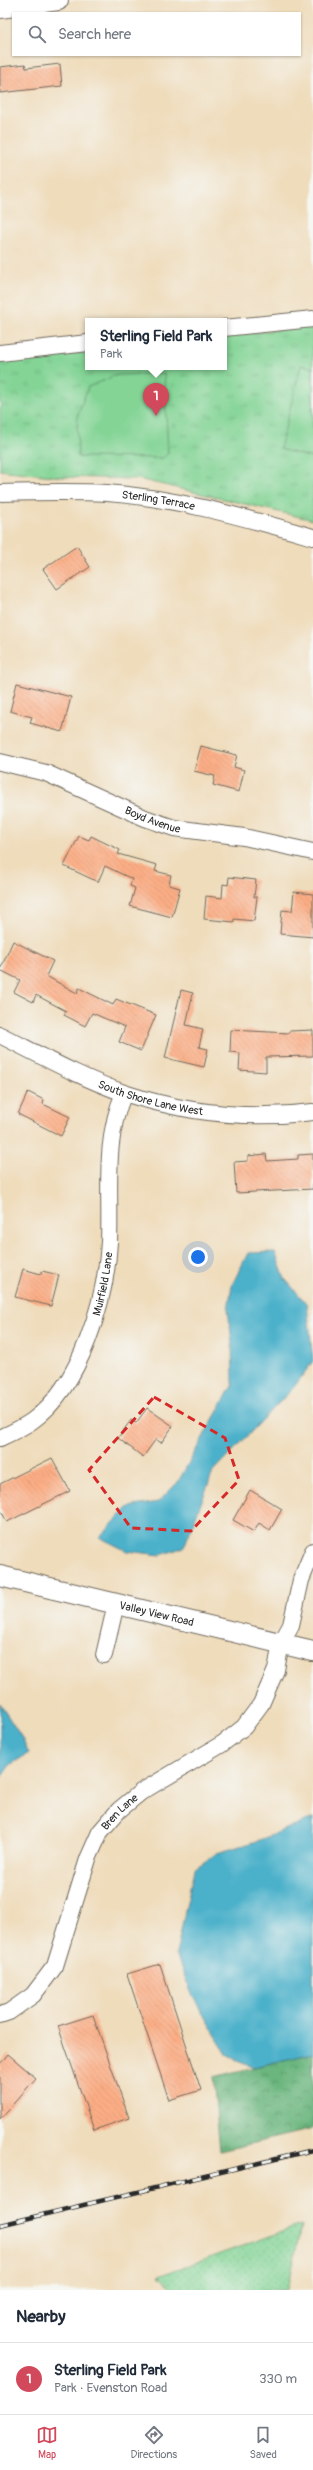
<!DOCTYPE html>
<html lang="en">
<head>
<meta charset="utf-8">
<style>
  :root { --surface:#fff; --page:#f2f2f3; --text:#1f2937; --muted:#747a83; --line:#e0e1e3; --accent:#d1495b }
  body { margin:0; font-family:Pangolin,sans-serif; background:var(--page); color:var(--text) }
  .you { position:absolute; left:198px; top:1257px; width:14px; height:14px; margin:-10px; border:3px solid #fff; border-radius:50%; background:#1a73e8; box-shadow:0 0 0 6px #1a73e833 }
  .badge { display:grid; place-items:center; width:26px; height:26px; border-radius:50%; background:var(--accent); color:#fff; font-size:13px; font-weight:700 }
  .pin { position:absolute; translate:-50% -33px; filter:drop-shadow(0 1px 2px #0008) }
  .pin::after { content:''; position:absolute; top:21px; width:14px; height:12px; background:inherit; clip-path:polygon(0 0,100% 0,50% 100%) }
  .popup { position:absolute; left:85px; top:318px; width:142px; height:52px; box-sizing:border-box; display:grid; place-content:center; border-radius:0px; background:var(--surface); filter:drop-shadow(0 1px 3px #0005); font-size:13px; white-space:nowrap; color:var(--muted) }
  .popup b { font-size:15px; color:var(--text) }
  .popup::after { content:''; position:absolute; left:50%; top:100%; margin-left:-8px; border:8px solid transparent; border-top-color:var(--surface) }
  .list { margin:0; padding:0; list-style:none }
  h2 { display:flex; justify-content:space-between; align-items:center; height:52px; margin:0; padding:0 16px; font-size:17px }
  h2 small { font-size:13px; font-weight:400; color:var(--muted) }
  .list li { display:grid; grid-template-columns:26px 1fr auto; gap:12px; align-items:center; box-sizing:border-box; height:72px; padding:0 16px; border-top:1px solid var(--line) }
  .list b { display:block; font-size:15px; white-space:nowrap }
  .list p { margin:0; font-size:13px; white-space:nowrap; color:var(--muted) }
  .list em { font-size:13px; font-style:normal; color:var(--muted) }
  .icon { flex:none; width:22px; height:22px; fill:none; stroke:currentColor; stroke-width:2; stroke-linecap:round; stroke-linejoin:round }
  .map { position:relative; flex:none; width:313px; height:2290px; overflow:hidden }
  .search { position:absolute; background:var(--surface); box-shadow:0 1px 3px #0004; left:12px; right:12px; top:12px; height:44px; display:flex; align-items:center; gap:10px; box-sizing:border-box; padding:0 14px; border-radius:0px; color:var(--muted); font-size:15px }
  .sheet { height:124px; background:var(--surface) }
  nav { display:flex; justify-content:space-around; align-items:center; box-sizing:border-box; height:56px; border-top:1px solid var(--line); background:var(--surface); font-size:11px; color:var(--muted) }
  nav a { display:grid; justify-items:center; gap:2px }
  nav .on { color:var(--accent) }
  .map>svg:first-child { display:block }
</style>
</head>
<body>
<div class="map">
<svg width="313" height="2290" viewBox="0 0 313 2290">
  <defs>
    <pattern id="grass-dots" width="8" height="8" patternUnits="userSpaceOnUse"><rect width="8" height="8" fill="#83d495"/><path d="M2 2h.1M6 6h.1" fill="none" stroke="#71b681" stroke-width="1.8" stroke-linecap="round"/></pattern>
    <pattern id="forest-crowns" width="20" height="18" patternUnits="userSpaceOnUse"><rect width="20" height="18" fill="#6ab67e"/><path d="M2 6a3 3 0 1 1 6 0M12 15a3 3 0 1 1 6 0" fill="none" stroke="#579467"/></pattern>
    <pattern id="park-tufts" width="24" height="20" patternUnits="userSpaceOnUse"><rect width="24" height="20" fill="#83d495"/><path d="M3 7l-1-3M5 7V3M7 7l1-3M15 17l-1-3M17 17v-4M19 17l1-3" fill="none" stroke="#71b681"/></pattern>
    <pattern id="building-back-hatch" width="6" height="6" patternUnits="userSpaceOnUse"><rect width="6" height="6" fill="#fcae85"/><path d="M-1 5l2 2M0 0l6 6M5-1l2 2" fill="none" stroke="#d89673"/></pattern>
  </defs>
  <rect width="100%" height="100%" fill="#f6f6f2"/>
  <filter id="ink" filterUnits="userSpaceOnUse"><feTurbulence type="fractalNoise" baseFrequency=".025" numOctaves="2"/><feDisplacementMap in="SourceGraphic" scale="8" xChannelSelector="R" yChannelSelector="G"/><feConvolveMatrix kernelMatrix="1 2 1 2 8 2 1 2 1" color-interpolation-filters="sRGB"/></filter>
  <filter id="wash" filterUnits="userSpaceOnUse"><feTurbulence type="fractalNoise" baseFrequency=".012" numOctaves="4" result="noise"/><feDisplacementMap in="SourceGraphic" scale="16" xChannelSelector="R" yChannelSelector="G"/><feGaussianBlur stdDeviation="0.9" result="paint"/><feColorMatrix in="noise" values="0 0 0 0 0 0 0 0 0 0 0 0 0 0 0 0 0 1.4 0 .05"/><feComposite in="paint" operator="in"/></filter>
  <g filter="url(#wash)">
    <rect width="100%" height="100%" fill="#efdcbb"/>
    <!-- grass -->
    <path fill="url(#grass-dots)" stroke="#578060" d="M301,2225l-13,65h-114l-16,-14z"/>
    <!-- forest -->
    <path fill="url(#forest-crowns)" stroke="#4a7054" d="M313,2053v76l-93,22 -7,-74z"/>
    <!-- park -->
    <path fill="url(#park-tufts)" stroke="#578060" d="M313,326v194l-175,-41 -77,-2 -61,-7v-108l88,-10v15h136v-31z"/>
    <!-- garden -->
    <path fill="#83d495" stroke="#578060" d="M301,365l12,3v90l-33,-9z
      M164,373l4,80 -5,5 -85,-1 -1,-40 11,-30 29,-12z"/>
    <!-- water -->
    <path fill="#4bb1ca" stroke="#3b6e7a" d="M275,1252l10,27 22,25 6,57 -19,26 -81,85 -29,75 -23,8 -34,-4 -28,-14 30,-30 29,-5 20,-20 55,-98 -1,-41 -4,-34 4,-24 16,-32z
      M0,1704l22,34 7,15 -19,12 -10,14z
      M313,1818v235l-59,14 -26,-11 -35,-59 -17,-43 18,-85 23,-16 40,-12z"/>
    <g id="blocks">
      <!-- building -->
      <path fill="url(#building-back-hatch)" d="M25,64l1,4 34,-4 2,22 -62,7v-26z
        M77,546l13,21 -33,22 -14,-20z
        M17,683l54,14 -9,35 -32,-9 2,-6 -22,-6z
        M201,746l36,9 -3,12 10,3 -5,22 -26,-7 2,-9 -21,-5z
        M79,836l10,4 2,-4 29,14 -2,4 39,11 -2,6 16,4 -2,10 11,3 -8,29 -42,-11 5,-18 -5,-2 2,-7 -27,-13 -7,16 -34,-16z
        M229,877l27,3 -2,17h3l-3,24 -20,-2v3l-30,-3 2,-23 16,2 1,-14 5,1z
        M294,892l19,2v43l-33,-3 2,-24 10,1z
        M13,941l40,20 -7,15 31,17 2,-5 34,17 3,-6 40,16 -15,36 -22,-9 6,-15 -33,-14 -7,13 -21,-11 2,-4 -30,-16 -3,7 -19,-10 6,-12 -20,-10z
        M181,990l12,3 -7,32 17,4 -4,18 9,2 -4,18 -39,-9z
        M231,1030l58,3v-2l24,-1v26l-47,1v15l-27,-2 1,-17 -10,-1z
        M28,1092l16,8 -1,4 27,13 -9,19 -43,-22z
        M266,1154l1,7 31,-2v-4l15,-1v35l-77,4 -2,-31 14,-1v-5z
        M23,1269l18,5 1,-3 17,4 -8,31 -36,-9z
        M147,1408l26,18 -12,17 -5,-4 -13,18 -25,-19 13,-18 5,3z
        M52,1458l18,33 -63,31 -7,-13v-25z
        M250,1490l32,19 -12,21 -11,-7 -5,9 -21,-12z
        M160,1964l41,126 -32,10 -42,-126z
        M93,2015l36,103 -35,12 -36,-104z
        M8,2054l28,24 -36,41v-55z"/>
    </g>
  </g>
  <g filter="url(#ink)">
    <use href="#blocks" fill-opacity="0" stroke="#70695d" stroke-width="1"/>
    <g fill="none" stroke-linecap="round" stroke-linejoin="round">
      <defs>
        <g id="minor">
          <path d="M224,328l89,-9"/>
          <path d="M0,353l88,-10"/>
          <path id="s1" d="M0,493c36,-1 71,-2 107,0 70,5 139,25 206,44"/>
          <path id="s2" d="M0,762l46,11 99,45 29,10 70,9 69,15"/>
          <path id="s3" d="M0,1035c40,20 81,43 124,58 61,20 126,27 189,19"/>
          <path id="s4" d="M0,1438c11,-5 22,-10 32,-17 49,-35 74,-122 77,-179 2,-51 -6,-101 15,-149"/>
          <path d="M104,1655l12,-51"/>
          <path id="s5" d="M0,2015l9,-3 24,-17 22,-29 33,-107 12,-27 19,-22 22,-18 81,-48 22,-17 17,-23 15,-34 5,-27 10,-18 10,-45 12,-29"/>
        </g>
        <g id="tertiary">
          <path d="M0,8l58,-8"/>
          <path id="s6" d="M0,1576l313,75"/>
        </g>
      </defs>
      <!-- minor casing -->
      <use href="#minor" stroke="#70695d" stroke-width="18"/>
      <!-- tertiary casing -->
      <use href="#tertiary" stroke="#70695d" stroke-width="22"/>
      <!-- minor -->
      <use href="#minor" stroke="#fff" stroke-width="16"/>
      <!-- tertiary -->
      <use href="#tertiary" stroke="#fff" stroke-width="20"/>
      <defs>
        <path id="rail" d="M0,2225l313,-75"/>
      </defs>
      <!-- rail casing -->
      <use href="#rail" stroke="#2b2b2b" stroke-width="4.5"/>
      <!-- rail -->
      <use href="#rail" stroke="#f6f6f2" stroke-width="3" stroke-dasharray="9" stroke-linecap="butt"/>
    </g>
  </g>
  <!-- marked area -->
  <path fill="none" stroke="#d62828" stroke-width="3" stroke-dasharray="8 5" stroke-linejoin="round" d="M154,1397l71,41 14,42 -48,51 -60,-3 -42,-58z"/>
  <g text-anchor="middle" stroke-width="3.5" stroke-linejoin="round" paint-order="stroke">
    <!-- street labels -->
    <g font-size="11" fill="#2b2b2b" stroke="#f6f6f2">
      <text dy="4" stroke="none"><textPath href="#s1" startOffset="159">Sterling Terrace</textPath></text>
      <text dy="4" stroke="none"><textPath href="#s2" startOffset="164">Boyd Avenue</textPath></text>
      <text dy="4" stroke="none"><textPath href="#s3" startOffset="164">South Shore Lane West</textPath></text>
      <text dy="4" stroke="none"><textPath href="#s4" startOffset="194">Muirfield Lane</textPath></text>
      <text dy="4" stroke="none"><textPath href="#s6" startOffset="161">Valley View Road</textPath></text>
      <text dy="4" stroke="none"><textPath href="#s5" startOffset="245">Bren Lane</textPath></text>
    </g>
  </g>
</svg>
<div class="you"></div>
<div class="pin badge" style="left:156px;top:416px">1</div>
<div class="popup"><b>Sterling Field Park</b>Park</div>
<div class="search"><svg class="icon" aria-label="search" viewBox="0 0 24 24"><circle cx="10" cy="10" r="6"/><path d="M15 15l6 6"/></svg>Search here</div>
</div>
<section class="sheet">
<h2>Nearby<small></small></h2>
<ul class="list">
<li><span class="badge">1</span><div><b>Sterling Field Park</b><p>Park · Evenston Road</p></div><em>330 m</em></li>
</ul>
</section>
<nav>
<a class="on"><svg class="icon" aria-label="map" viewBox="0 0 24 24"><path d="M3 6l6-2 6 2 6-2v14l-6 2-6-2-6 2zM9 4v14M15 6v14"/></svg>Map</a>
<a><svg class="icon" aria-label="directions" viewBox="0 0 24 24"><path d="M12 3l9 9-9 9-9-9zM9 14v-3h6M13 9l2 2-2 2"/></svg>Directions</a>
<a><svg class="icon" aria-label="saved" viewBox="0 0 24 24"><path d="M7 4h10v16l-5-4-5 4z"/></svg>Saved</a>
</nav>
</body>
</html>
